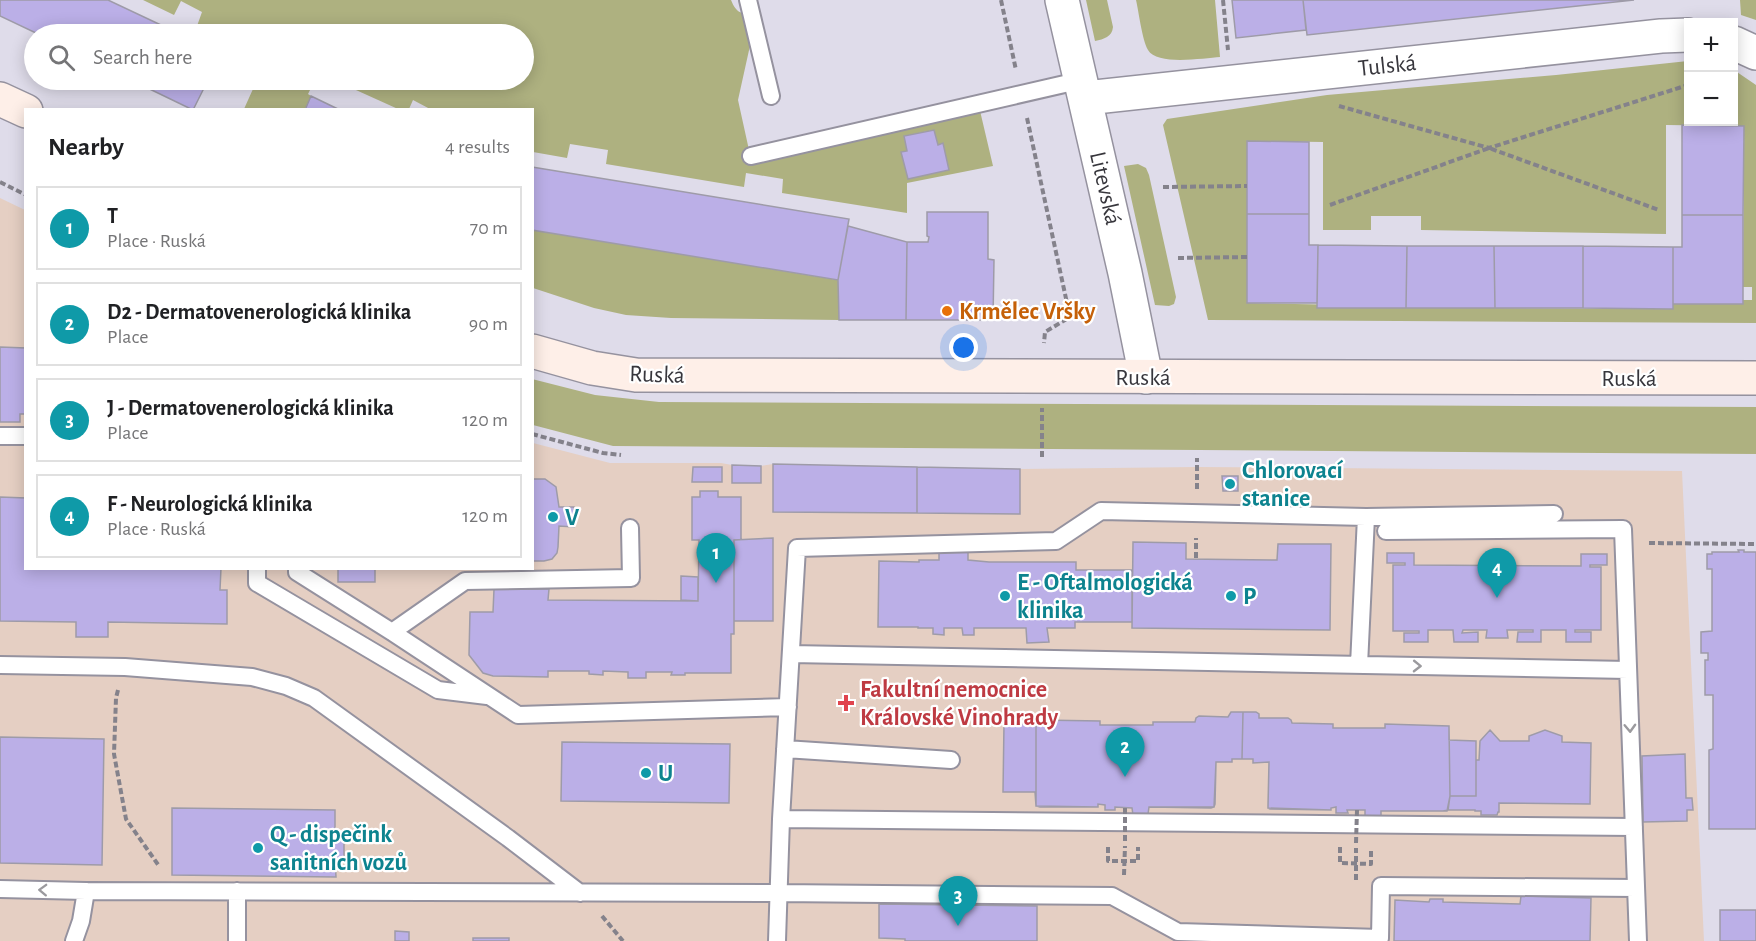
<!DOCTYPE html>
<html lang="en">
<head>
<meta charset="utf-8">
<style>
  :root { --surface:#fff; --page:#f2f2f2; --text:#202124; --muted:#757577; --line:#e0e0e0; --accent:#0b8043 }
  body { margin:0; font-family:"Alegreya Sans",sans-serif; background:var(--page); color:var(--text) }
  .controls { position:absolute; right:18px; top:18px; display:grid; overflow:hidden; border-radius:0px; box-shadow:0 3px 15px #0003 }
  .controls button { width:54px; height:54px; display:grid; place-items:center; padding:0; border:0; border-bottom:2px solid var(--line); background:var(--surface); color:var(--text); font:30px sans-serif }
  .you { position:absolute; left:964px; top:348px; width:21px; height:21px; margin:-15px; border:4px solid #fff; border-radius:50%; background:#1a73e8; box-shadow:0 0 0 9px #1a73e833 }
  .badge { display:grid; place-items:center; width:39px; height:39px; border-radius:50%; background:var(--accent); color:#fff; font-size:20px; font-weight:700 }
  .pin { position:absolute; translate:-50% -50px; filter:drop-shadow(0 2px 3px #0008) }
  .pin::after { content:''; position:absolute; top:32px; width:21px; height:18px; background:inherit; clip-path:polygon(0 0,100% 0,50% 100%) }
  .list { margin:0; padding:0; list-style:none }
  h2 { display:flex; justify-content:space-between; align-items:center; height:78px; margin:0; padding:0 24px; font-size:26px }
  h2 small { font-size:20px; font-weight:400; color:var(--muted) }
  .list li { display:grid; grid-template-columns:39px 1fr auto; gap:18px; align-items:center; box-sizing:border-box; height:84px; margin:0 12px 12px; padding:0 12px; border:2px solid var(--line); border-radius:0px }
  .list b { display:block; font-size:22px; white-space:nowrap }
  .list p { margin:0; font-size:20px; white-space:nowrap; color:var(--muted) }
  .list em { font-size:20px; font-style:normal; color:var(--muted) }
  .icon { flex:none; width:33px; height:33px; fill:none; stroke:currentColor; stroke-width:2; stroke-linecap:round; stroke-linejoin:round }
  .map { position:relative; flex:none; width:1756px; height:941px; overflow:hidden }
  .search { position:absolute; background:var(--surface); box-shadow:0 3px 15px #0003; left:24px; top:24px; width:510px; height:66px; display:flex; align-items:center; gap:15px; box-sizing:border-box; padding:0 21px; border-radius:33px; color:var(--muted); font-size:22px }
  .panel { position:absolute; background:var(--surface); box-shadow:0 3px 15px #0003; left:24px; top:108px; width:510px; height:462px; border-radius:0px }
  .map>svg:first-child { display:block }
</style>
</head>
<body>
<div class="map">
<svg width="1756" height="941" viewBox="0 0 1756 941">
  <rect width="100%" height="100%" fill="#dfdcea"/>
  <!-- medical -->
  <path fill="#e5cfc3" d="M0,198l25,12 1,358h506l1,-125 77,20h111l11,2 29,1 12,-2 247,5 177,-2 485,4 22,470h-1704z"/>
  <!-- green -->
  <path fill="#aeb180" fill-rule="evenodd" d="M143,0h588c6,15 12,14 26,14l-19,86 11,50 228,-52 16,68 -86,17v30l-125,-20 1,-14 -37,-6 -2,14 -138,-23 2,-14 -38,-6 -3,14 -34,-6 -1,-42 -102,-1 -17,-9 -4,9h-11l-62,-28 188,-1v-46h-309l-18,-8 5,-14 -21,-11 -7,14zM934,130l4,15 5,-2 5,26 -40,9 -6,-26 5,-1 -3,-15z
    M1086,0h21l6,27c-1,10 -9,12 -18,14z
    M1136,0h79l5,57c-16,1 -63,9 -72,-7 -6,-11 -9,-37 -12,-50z
    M1740,0h16v20l-15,-5z
    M1688,61v61h46v-52l22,15v238l-548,-3 -45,-195 4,-6 160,-24 229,-20zM1666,125l78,1 -1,161h9v13h-9v4h-70v5l-178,-1 -248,-5v-162l76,1v88h48v-14h50v14l245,4z
    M257,80h58l-7,14 3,2 -6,13h-61z
    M1138,164l8,4 3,7 27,122 -2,7 -5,2 -14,-1 -31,-139z
    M533,230l305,50 1,40 -168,-2 -45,-3 -32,-7 -61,-20z
    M532,379l63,16 64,7 1097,5v47l-1143,-8 -80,-21z"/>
  <!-- building -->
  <path fill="#bbafe7" stroke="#9e9ba8" stroke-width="1.5" d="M0,0h108l72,34h-142l-38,-18z
    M1232,0h71l3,30 -70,8z
    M1303,0h331l-327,35z
    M131,80h77l-15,30z
    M311,96l29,14h-35z
    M1682,125l62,1 -1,89h-61z
    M934,130l4,15 5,-2 6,27 -41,9 -7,-27 6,-1 -3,-15z
    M1247,141l62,1v72h-62z
    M532,167l317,52 -11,61 -306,-50z
    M927,212h61v47l6,1 -1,60h-87l1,-78h21l1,-5 -2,-1z
    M1247,214h62v31h9l-1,58h-70z
    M1682,215h61v89h-70v-57h9z
    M848,226l59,16 -1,78h-67l-1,-40z
    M1318,245l89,1 -1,62h-89z
    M1407,246h87l1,62h-89z
    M1494,246h89v62h-88z
    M1583,246l90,1v62l-90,-1z
    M0,347l26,1v66h-6v8h-20z
    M773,464l144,3v46l-144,-1z
    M732,465l29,1v17h-29z
    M693,467h29v15h-30z
    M917,467l103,2v45l-103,-1z
    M1222,476h16v15h-15z
    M532,479h13l11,8 3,20h15v20l-15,-1 -1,21 -1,6 -5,6 -8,2h-12z
    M700,491h18v6h23v43h-7v94h-3v39h-46v2h-14l1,-3h-26v6h-18v-6l-25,-1v4l-14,-1v-3h-41v6l-55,-1 -10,-3 -14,-18 1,-43h23l1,-23h55l-1,11 150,1 1,-61h-7v-43h8z
    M0,497l26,1v70h195l-1,22h7v34l-119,-2v15h-32v-15l-76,-1z
    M773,538v83h-39v-81z
    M1133,542l53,1v16l91,1 1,-16h53l-1,86 -198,-2z
    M1738,550h6v2h12v277h-47v-79l4,-1v-54h-8v-35h3v-7h-7v-21l11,-1v-62h-5v-15h5v-2h27z
    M939,551h29v9l21,2h87v8h56v52h-57v6h-28l2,14 -22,1 -1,-15h-52v7h-11l-1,-7h-18v7l-11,-1v-6h-15v-1h-40l1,-66 40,1v-2h20z
    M1387,553h27v12l167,1v-12h26v11h-17v2h11v63h-26v2h16v10h-25v-12h-25v12h-24l1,-10h15v-2h-26l1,8h-22l1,-8h-24l-1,3 16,-1v10h-24l-1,-12h-25v12h-24v-9h15v-2h-26v-66h12v-2h-18z
    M338,568h37v14h-37z
    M681,576l17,1v24l-17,-1z
    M1231,712h25l3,2v4h29l3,2 1,3 41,1v4h52v-4l64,2v14l27,1v55h-26l-3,15h-66v6l-16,1v-8h-18l1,3h-12v-6l-5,1v2l-61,-1 -2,-1v-3l1,-43 -16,1v-4h-21v3h-16l-1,42 -1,3 -3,1 -62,-1 -1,7 -15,1 -1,-7 -17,-1v3h-10v-5l-7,-1v3h-58l-4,-1 -1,-14h-32l1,-68h32v-2l4,-2 60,1v4h53v-3h42l1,-4 3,-2 29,1z
    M1231,712h12l-1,47h-10v3h-16l-2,45h-65l-1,7 -15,1 -1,-7 -17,-1v3h-10v-5l-7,-1v3l-62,-1v-84l4,-2 60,1v4h53v-3h42l1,-4 3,-2 29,1z
    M1243,712h13l3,2v4h29l3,2 1,3 41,1v4h52v-4l64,2 1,70 -2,14 -5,1h-62v6l-16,1v-8h-18l1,3h-12v-6l-5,1v2l-63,-2 1,-46 -16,1v-4h-11z
    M1490,730l10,11h29v-5l16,-6 17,6v6l29,1 -1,61 -91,-1v9h-1l-1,3h-16v-4h-6v-1h-27l2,-14h26v-36h3l1,-19z
    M0,737l104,2 -2,126 -102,-2z
    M562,742l168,2 -1,59 -168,-2z
    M1685,754l1,44h6l1,12h-6v11l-44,1 -1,-66z
    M172,808l163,2v26l9,1v22h-9l1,18 -164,-2z
    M1521,896l70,2 -1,43h-196l1,-41 34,2 1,-3h13v3l77,2z
    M879,904l158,2v35h-132v-2l-26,-1z
    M1720,910h36v31h-36z
    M395,931l14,1v9h-14z
    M473,938h36v3h-36z"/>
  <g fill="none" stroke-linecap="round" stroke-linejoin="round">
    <defs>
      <path id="lane" d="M748,0l23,96
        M751,156l331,-76
        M0,436h26
        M1386,531l237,-2 15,412
        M257,568v15l181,107 49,6
        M297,568v4l95,60 126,83 270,-8
        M392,632l73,-51 166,-3 -1,-50
        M791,654l837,16
        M0,665l125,2 127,10 34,9 28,12 194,140 72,55
        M1359,665l7,-148
        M785,749l166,11
        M781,819l853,8
        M0,889l86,2 691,2 335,3 66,36 202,6 1,-52 255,2
        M237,891v50
        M74,941l7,-20 5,-30
        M777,941l4,-122 16,-271 259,-7 45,-30 265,6 188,-3"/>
      <path id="street" d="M1062,0l63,273 21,104
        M1734,43l22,10
        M1086,98l575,-62 27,-1"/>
      <path id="secondary" d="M0,99l26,12
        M532,351l60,17 44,7 1120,3"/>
    </defs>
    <!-- lane casing -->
    <use href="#lane" stroke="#95929f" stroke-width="20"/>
    <!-- street casing -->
    <use href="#street" stroke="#95929f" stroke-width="36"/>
    <!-- secondary casing -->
    <use href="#secondary" stroke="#95929f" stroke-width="36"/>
    <!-- path -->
    <path stroke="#84828b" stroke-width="4" stroke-dasharray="6 3" stroke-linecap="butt" d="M1001,0l15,70
      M1223,0l5,50
      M1339,106l150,42 199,-63
      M1027,118l43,199 -25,15 -1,11
      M0,182l26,13
      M1163,187l84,-1
      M1330,205l159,-57 170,62
      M1178,258l69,-1
      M532,434l71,19 18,2
      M1042,457v-49
      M1197,489v-31
      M1649,543l107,1
      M1196,558v-20
      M118,690l-2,8 -2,56 12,65 33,47
      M1108,847v14h30v-14
      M1340,847v16l31,1v-14
      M1124,875l1,-29
      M1356,880v-32
      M602,916l21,25"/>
    <!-- lane -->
    <use href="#lane" stroke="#fff" stroke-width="16"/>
    <!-- street -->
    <use href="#street" stroke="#fff" stroke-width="33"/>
    <!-- secondary -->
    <use href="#secondary" stroke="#feefe8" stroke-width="33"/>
    <!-- path-bridge -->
    <path stroke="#84828b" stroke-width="4" stroke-dasharray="6 3" stroke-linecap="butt" d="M1125,841v-33
      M1356,843l1,-33"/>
  </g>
  <!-- one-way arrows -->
  <defs><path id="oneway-chevron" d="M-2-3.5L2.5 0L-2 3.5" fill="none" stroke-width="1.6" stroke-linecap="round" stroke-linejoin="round" transform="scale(1.5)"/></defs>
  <g stroke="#9b9a9e">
    <use href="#oneway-chevron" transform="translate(1417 666) rotate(1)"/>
    <use href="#oneway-chevron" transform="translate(1630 728) rotate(88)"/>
    <use href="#oneway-chevron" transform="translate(43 890) rotate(-178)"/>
  </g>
  <!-- markers -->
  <circle fill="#e8710a" stroke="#fff" stroke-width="2" cx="947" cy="311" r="6"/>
  <g fill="#0f9aa8" stroke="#fff" stroke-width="2">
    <circle cx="1230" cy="484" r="6"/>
    <circle cx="553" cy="517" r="6"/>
    <circle cx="1005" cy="596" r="6"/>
    <circle cx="1231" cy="596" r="6"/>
    <circle cx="646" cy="773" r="6"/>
    <circle cx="258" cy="848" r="6"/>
  </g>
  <path fill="#e0444e" stroke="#fff" stroke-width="2" d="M843 694h6v6h6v6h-6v6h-6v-6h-6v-6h6z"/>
  <g text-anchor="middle" stroke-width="4.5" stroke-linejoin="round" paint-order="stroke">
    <!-- street labels -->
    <g font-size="24" fill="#37363c" stroke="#fff">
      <text transform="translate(1387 65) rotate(-6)" y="8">Tulská</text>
      <text transform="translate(1106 188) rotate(77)" y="8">Litevská</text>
      <text transform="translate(657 374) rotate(2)" y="8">Ruská</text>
      <text x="1143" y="385">Ruská</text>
      <text x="1629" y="386">Ruská</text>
    </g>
    <!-- food labels -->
    <g font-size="24" font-weight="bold" fill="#c56008" stroke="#fff" text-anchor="start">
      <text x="959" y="319">Krmělec Vršky</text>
    </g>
    <!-- culture labels -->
    <g font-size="24" font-weight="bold" fill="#0d838f" stroke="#fff" text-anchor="start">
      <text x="1242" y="478">Chlorovací<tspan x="1242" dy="28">stanice</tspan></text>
      <text x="565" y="525">V</text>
      <text x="1017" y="590">E - Oftalmologická<tspan x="1017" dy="28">klinika</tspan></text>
      <text x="1243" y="604">P</text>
      <text x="658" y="781">U</text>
      <text x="270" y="842">Q - dispečink<tspan x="270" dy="28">sanitních vozů</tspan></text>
    </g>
    <!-- health labels -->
    <g font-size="24" font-weight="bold" fill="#be3a42" stroke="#fff" text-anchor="start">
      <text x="860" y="697">Fakultní nemocnice<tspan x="860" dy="28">Královské Vinohrady</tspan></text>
    </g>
  </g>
</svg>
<div class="controls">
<button>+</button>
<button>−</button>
</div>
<div class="you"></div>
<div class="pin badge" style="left:716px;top:583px;background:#0f9aa8">1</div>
<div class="pin badge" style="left:1125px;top:777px;background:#0f9aa8">2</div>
<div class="pin badge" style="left:958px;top:926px;background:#0f9aa8">3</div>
<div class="pin badge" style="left:1497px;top:598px;background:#0f9aa8">4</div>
<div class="search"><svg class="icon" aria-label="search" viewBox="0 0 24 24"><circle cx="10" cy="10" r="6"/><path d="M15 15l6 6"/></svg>Search here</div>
<section class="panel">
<h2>Nearby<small>4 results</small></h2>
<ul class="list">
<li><span class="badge" style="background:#0f9aa8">1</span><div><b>T</b><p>Place · Ruská</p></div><em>70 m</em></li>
<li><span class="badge" style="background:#0f9aa8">2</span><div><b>D2 - Dermatovenerologická klinika</b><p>Place</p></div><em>90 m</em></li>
<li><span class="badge" style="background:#0f9aa8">3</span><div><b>J - Dermatovenerologická klinika</b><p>Place</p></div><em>120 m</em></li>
<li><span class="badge" style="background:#0f9aa8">4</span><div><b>F - Neurologická klinika</b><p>Place · Ruská</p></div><em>120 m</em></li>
</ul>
</section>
</div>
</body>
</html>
